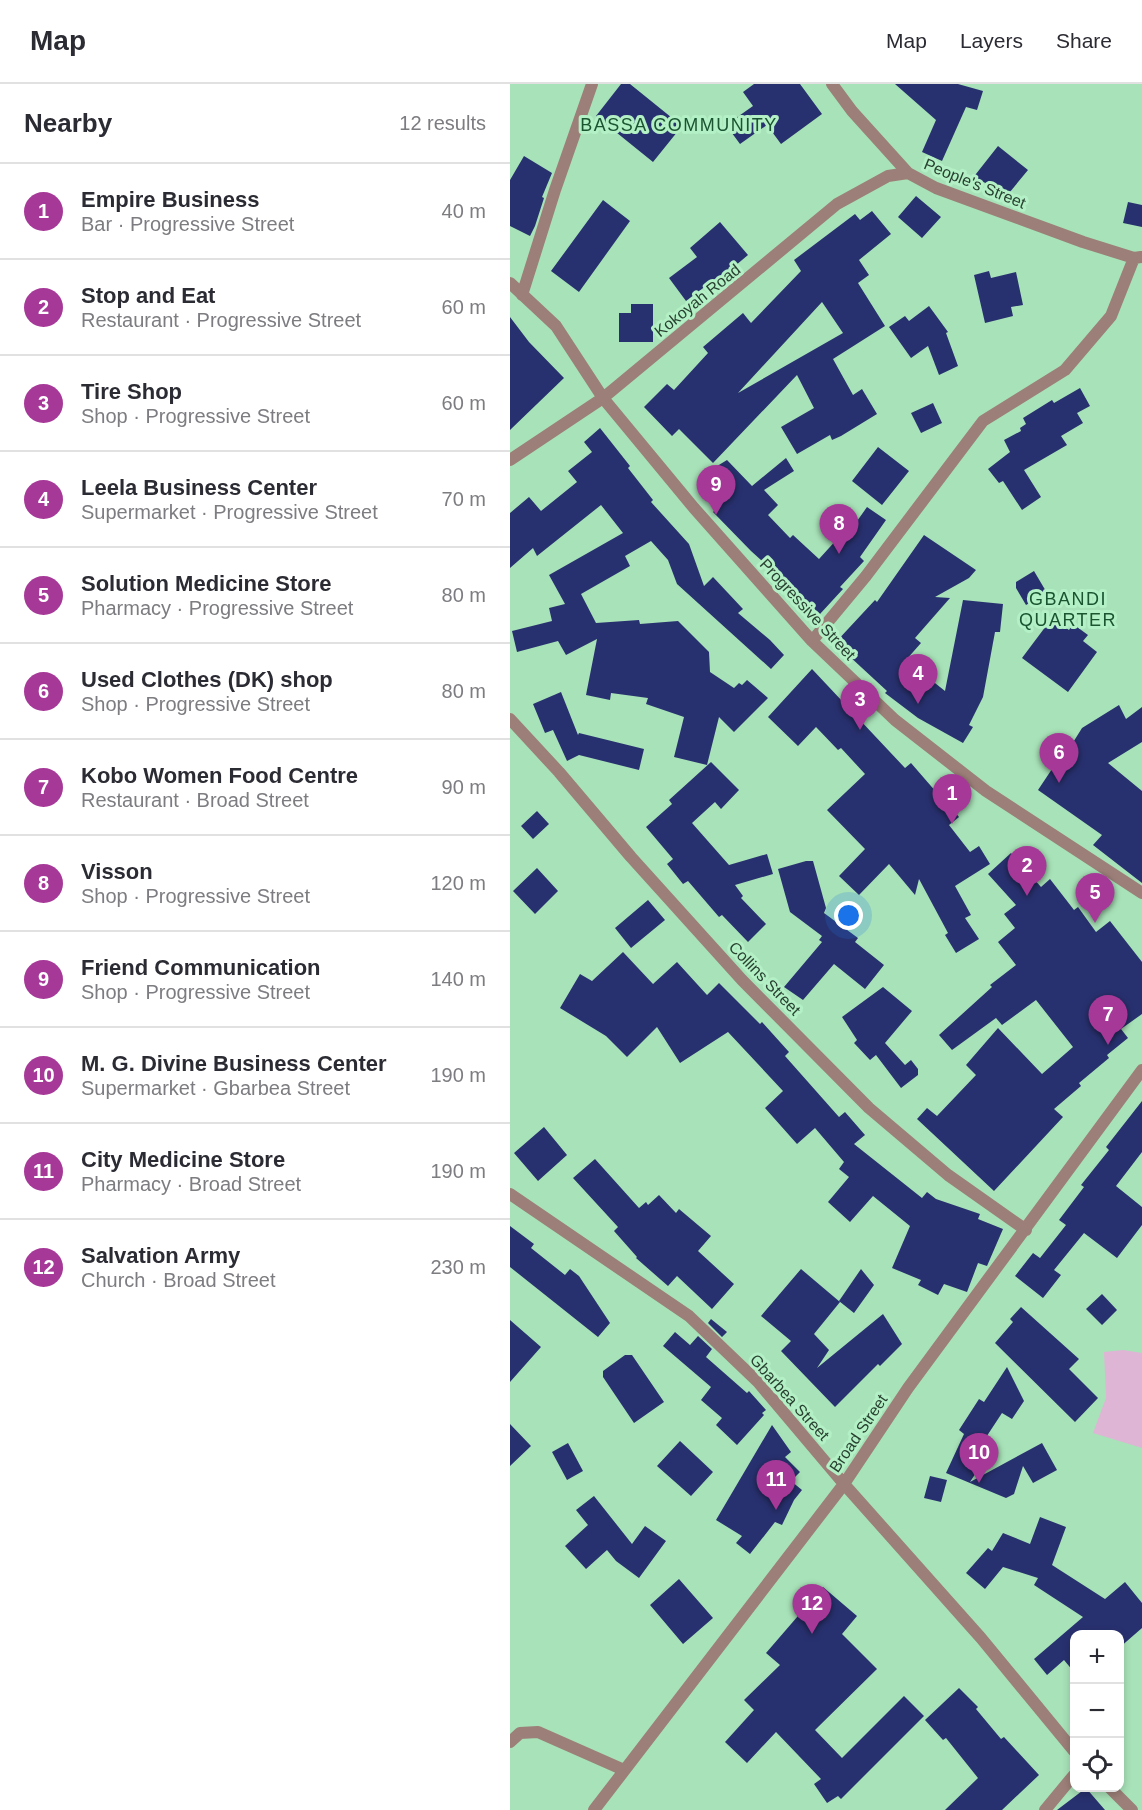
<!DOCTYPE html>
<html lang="en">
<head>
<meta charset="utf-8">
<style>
  :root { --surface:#fff; --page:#f7f7f7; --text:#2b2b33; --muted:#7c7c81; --line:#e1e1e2; --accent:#a63998 }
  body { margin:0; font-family:Arial,sans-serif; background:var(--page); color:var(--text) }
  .controls { position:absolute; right:18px; bottom:18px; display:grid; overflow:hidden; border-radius:12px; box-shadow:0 3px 9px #0003 }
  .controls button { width:54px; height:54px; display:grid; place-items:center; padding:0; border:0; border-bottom:2px solid var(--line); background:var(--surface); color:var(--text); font:30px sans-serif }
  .you { position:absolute; left:339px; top:832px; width:21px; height:21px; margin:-15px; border:4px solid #fff; border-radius:50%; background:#1a73e8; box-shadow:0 0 0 9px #1a73e833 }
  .badge { display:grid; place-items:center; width:39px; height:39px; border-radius:50%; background:var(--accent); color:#fff; font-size:20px; font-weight:700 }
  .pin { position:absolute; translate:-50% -50px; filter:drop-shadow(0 2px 3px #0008) }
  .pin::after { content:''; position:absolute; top:32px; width:21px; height:18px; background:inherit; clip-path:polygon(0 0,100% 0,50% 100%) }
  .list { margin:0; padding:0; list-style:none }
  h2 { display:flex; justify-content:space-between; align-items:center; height:78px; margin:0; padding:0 24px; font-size:26px }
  h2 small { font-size:20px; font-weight:400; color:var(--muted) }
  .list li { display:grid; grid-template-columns:39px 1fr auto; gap:18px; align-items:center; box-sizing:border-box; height:96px; padding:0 24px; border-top:2px solid var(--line) }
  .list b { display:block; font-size:22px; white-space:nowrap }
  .list p { margin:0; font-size:20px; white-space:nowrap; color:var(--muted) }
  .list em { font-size:20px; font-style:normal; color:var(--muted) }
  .icon { flex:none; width:33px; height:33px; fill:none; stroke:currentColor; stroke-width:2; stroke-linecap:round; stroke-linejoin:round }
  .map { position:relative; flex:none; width:632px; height:1726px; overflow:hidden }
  header { display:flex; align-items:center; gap:36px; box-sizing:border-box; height:84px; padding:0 30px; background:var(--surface); border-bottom:2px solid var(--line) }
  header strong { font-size:28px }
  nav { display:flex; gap:33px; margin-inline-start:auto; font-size:21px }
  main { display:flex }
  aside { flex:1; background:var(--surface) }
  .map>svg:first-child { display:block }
</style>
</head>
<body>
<header>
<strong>Map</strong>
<nav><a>Map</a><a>Layers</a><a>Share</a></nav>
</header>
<main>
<aside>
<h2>Nearby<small>12 results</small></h2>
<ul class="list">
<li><span class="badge">1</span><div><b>Empire Business</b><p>Bar · Progressive Street</p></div><em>40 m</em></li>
<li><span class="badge">2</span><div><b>Stop and Eat</b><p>Restaurant · Progressive Street</p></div><em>60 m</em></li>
<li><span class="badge">3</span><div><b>Tire Shop</b><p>Shop · Progressive Street</p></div><em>60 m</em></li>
<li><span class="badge">4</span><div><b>Leela Business Center</b><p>Supermarket · Progressive Street</p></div><em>70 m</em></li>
<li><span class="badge">5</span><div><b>Solution Medicine Store</b><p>Pharmacy · Progressive Street</p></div><em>80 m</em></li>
<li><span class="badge">6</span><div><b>Used Clothes (DK) shop</b><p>Shop · Progressive Street</p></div><em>80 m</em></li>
<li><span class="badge">7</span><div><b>Kobo Women Food Centre</b><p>Restaurant · Broad Street</p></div><em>90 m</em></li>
<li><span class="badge">8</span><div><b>Visson</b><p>Shop · Progressive Street</p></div><em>120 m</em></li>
<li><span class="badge">9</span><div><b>Friend Communication</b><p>Shop · Progressive Street</p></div><em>140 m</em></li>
<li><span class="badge">10</span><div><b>M. G. Divine Business Center</b><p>Supermarket · Gbarbea Street</p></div><em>190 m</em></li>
<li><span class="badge">11</span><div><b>City Medicine Store</b><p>Pharmacy · Broad Street</p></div><em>190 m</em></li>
<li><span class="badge">12</span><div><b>Salvation Army</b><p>Church · Broad Street</p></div><em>230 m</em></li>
</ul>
</aside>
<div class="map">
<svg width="632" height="1726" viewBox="0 0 632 1726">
  <rect width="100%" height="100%" fill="#a8e2b8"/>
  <!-- green -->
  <path fill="#dfb5d6" d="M613,1266l19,3v95l-49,-15 13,-35 -2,-46z"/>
  <!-- building -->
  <path fill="#28316f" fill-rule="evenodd" d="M111,0h9l52,42 -29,36 -57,-46z
    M244,0h46l22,30 -41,30 -14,-19 -27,19 -14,-19 27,-19 -10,-14z
    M385,0h63l25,7 -6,19 -11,-3 -24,54 -20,-9 14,-32z
    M488,62l30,24 -23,28 -19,-15 -14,-4z
    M14,72l28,17 -10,24 2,1 -9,28 -5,10 -20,-10v-46z
    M406,112l25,21 -19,21 -24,-21z
    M93,116l27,21 -51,71 -28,-21z
    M618,118l14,3v22l-19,-4z
    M362,127l19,23 -32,26 10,15 -11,8 27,43 -52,33 20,36 9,-6 15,25 -36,22 -9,4 -2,-5 -33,19 -16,-27 33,-19 -17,-33 -84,88 -34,-34 -7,7 -28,-29 23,-23 7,6 34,-37 -5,-6 40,-34 8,10 50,-52 -7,-11 61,-46 5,6zM312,218l21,31 -105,60z
    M210,138l28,33 -31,26 -2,-2 -29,22 -17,-23 28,-21 -7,-9z
    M479,187l2,7 25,-6 7,33 -12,2 2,9 -28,7 -11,-48z
    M121,220h22v38h-34v-29h12z
    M419,222l19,26 -2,1 12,33 -19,9 -11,-29 -17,12 -22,-31 16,-11 4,5z
    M0,233l19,25 35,36 -54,52z
    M570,304l10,18 -13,7 6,10 -22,13 6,9 -43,25 17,27 -19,13 -19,-29 -4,2 -11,-14 22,-17 -6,-12 17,-9 -1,-3 6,-4 -3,-6 29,-18 2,3z
    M423,319l9,20 -21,10 -10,-20z
    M90,344l30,38 -2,2 25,32 -2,2 38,42 15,42 9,-9 30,32 -5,4 32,27 14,15 -13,14 -94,-85 -9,-24 -17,-19 -26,15 5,10 -49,28 15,29 43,-3 1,4 38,-3 31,31 1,20 24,16 5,-5 3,2 5,-5 21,18 -34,34 -15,-15 -12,48 -33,-8 10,-40 -38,-13 2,-6 -37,-5 -1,7 -24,-5 11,-56 -31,16 -8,-14 -41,11 -5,-21 40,-10 -3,-13 16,-4 -16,-29 74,-42 -22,-28 -64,51 -4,-8 -23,20v-55l19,-16 12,14 36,-29 -9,-11 24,-19 -8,-10z
    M368,363l31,24 -27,34 -30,-24z
    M276,374l8,13 -30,19 14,15 -10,10 22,23 3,-3 26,24 20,-22 4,4 24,-34 19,13 -26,37 4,4 -24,26 3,2 -23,25 -69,-63 -38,-39 5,-5 -10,-12 6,-5 -13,-14 26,-16 25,26z
    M414,451l52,35 -7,8 -34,19 15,1 -35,40 6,5 -15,17 39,31 18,-91 40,4 -3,28h-5l-12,65 -14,28 4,2 -10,16 -45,-25 -33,-25 2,-2 -52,-48 40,-43 2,2z
    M524,487l13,22 -21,12 -10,-17v-6z
    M542,534l17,12 4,-6 15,11 -5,6 14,11 -29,40 -46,-34z
    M302,585l93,99 6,-5 26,30 1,-1 21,25 -10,8 21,27 9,-6 11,18 -35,22 16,29 -6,3 14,21 -23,14 -11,-18 3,-2 -29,-54 -4,16 -26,-31 -30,31 -20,-19 26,-27 -38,-39 38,-36 -24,-26 -3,2 -22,-23 -18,19 -30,-29z
    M51,608l17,43 1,-2 65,16 -5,21 -60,-15 -12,6 -14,-31 -8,3 -12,-29z
    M609,621l7,14 16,-12v35l-34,21 34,28v92l-49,-38 9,-10 -64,-45 18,-27 3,2 23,-37z
    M201,678l28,28 -18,19 -6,-7 -23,21 37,42 38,-11 6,20 -38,11 8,11 -2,2 25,26 -18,18 -26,-27 -3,2 -31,-36 -5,3 -16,-20 6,-5 -27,-32 26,-23 -3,-4z
    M27,727l12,13 -16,15 -12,-13z
    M501,769l30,34 9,-8 24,31 4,-3 18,25 14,-11 32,41v52l-21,15 7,9 -21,17 2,3 -30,25 2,3 -27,23 9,8 -69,74 -77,-72 10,-11 10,8 39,-41 -10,-10 32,-37 44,46 31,-27 -37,-47 -34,25 -6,-7 -44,32 -13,-15 53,-48 -2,-2 26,-20 -18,-23 17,-14 -11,-14 12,-9 -28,-31z
    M296,777h7l13,47 -2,5 34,25 -3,4 29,23 -19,24 -31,-25 -31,36 -19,-13 38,-45 -3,-2 3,-4 -32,-24 -12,-43z
    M27,784l21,23 -23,23 -22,-23z
    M138,816l17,20 -34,28 -16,-20z
    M113,868l30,32 24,-22 30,33 12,-12 41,41 2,-2 27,30 -4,4 54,61 6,-5 20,23 -11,9 68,54 5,-6 9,7 44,15 -2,5 25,10 -16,37 -9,-3 -11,29 -23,-8 -6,11 -20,-10 3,-5 -29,-12 18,-42 -37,-30 -23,26 -22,-20 21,-25 -10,-8 5,-7 -29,-34 -18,16 -32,-36 18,-17 -55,-59 -48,31 -23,-36 -30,30 -21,-21 -46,-28 20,-34 12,7z
    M373,903l29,24 -27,32 20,22 6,-5 7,9v6l-17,13 -25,-33 -6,5 -16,-17 3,-3 -15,-23z
    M632,1017v51l-26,34 26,21v18l-25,33 -33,-25 -30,37 7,5 -18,23 -28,-22 18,-23 7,5 26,-33 -7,-5 25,-33 -3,-2 28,-35 -3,-3z
    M34,1043l23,28 -29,26 -24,-28z
    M85,1075l44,49 7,-6 2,3 11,-10 17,18 3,-4 32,27 -13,15 36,33 -22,25 -35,-33 -9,10 -32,-28 1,-1 -23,-26 4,-4 -45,-49z
    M0,1142l24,18 -3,4 34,27 5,-6 9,7 31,47 -12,14 -88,-70z
    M291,1185l39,33 -26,32 15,16 -12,18 66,-54 19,30 -22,22 -2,-2 -43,43 -54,-56 10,-10 -30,-25z
    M351,1185l13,16 -20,28 -15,-12z
    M592,1210l15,16 -15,15 -16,-16z
    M511,1223l58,52 -10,10 29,29 -23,24 -80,-79 18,-21 -3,-3z
    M201,1235l16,13 -5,5 -14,-14z
    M0,1236l31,27 -31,35z
    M165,1248l15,13 8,-9 14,13 -6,8 41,36 2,-2 17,19 -4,3 2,2 -27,30 -21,-20 6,-7 -21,-18 10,-13 -48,-41z
    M115,1271h7l32,47 -30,21 -31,-46v-6z
    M497,1283l17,34 -12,18 -10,-6 -23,35 10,5 -19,29 72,-39 15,27 -24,13 -10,-17 -9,28 -8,4 -60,-25 18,-39 -5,-4 20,-31 5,3z
    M0,1340l21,22 -21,20z
    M262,1341l19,27 -6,5 15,15 -9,9 11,9 -8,10 -12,25 -7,-3 -25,32 -14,-11 6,-7 -26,-16z
    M170,1357l33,31 -22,24 -34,-30z
    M58,1359l15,28 -16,9 -15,-28z
    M420,1392l17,4 -6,22 -17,-4z
    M84,1412l38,48 13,-18 21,15 -27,37 -23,-17 -9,-11 -21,19 -21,-23 23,-21 -12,-15z
    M530,1433l26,10 -14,38 53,34 20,-17 17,21v25l-23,20v-13h-45v37l-10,-12 -17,15 -13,-16 49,-42 -49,-32 4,-7 -35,-11 -18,22 -19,-16 22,-25 4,3 11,-18 27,11z
    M169,1495l34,39 -30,26 -33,-39z
    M313,1503l34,29 -15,18 35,35 -62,61 27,28 62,-62 20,20 -83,83 -3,-3 -11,7 -13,-19 7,-5 -45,-47 -29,31 -22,-21 29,-32 -10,-10 36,-35 -14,-12z
    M449,1604l19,19 -2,2 25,30 3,-2 35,38 -37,35h-57l33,-32 -32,-40 -3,2 -18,-20z
    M576,1704l19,22h-48z"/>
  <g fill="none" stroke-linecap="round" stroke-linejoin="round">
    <!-- minor -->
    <path stroke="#9c7f78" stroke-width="12" d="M322,0l20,27 56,62 28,15 147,54 51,16 7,-1
      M0,199l46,43 47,72 91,110 118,133 83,79 91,71 156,102
      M12,211l33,-105 37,-106
      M0,376l93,-62 234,-194 51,-28 20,-3
      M302,557l54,-65 117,-155 82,-51 46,-54 23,-58
      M0,635l49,53 72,85 111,123 127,128 79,67 78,55
      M0,1110l179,122 69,66 86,102 137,154 93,113
      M0,1658l10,-9 18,-1 86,38
      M600,1704l22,22
      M84,1726l250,-326 64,-96 234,-318
      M535,1726l29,-35"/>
  </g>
  <g text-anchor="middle" stroke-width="6" stroke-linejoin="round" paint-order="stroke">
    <!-- street labels -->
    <g font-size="16" fill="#294131" stroke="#b4f0c5">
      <text transform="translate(465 99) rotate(22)" y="6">People's Street</text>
      <text transform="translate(187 216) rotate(-39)" y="6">Kokoyah Road</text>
      <text transform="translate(298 525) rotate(47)" y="6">Progressive Street</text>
      <text transform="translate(255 894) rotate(46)" y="6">Collins Street</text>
      <text transform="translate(280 1313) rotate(48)" y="6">Gbarbea Street</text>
      <text transform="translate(348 1349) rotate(-56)" y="6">Broad Street</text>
    </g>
    <!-- neighbourhood labels -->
    <g font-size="18" letter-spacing="1.5" fill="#1a5431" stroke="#b4f0c5">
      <text x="169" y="47">BASSA COMMUNITY</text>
      <text x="558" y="521">GBANDI<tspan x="558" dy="21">QUARTER</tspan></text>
    </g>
  </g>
</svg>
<div class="controls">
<button>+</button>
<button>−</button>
<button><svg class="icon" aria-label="locate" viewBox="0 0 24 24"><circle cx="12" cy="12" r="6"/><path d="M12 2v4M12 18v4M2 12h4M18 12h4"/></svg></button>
</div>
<div class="you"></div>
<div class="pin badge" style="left:442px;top:740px">1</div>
<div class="pin badge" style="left:517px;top:812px">2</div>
<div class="pin badge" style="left:350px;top:646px">3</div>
<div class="pin badge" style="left:408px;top:620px">4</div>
<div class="pin badge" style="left:585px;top:839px">5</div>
<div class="pin badge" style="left:549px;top:699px">6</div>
<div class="pin badge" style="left:598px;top:961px">7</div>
<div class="pin badge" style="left:329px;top:470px">8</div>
<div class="pin badge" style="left:206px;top:431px">9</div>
<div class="pin badge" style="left:469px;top:1399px">10</div>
<div class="pin badge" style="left:266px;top:1426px">11</div>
<div class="pin badge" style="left:302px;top:1550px">12</div>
</div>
</main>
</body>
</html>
